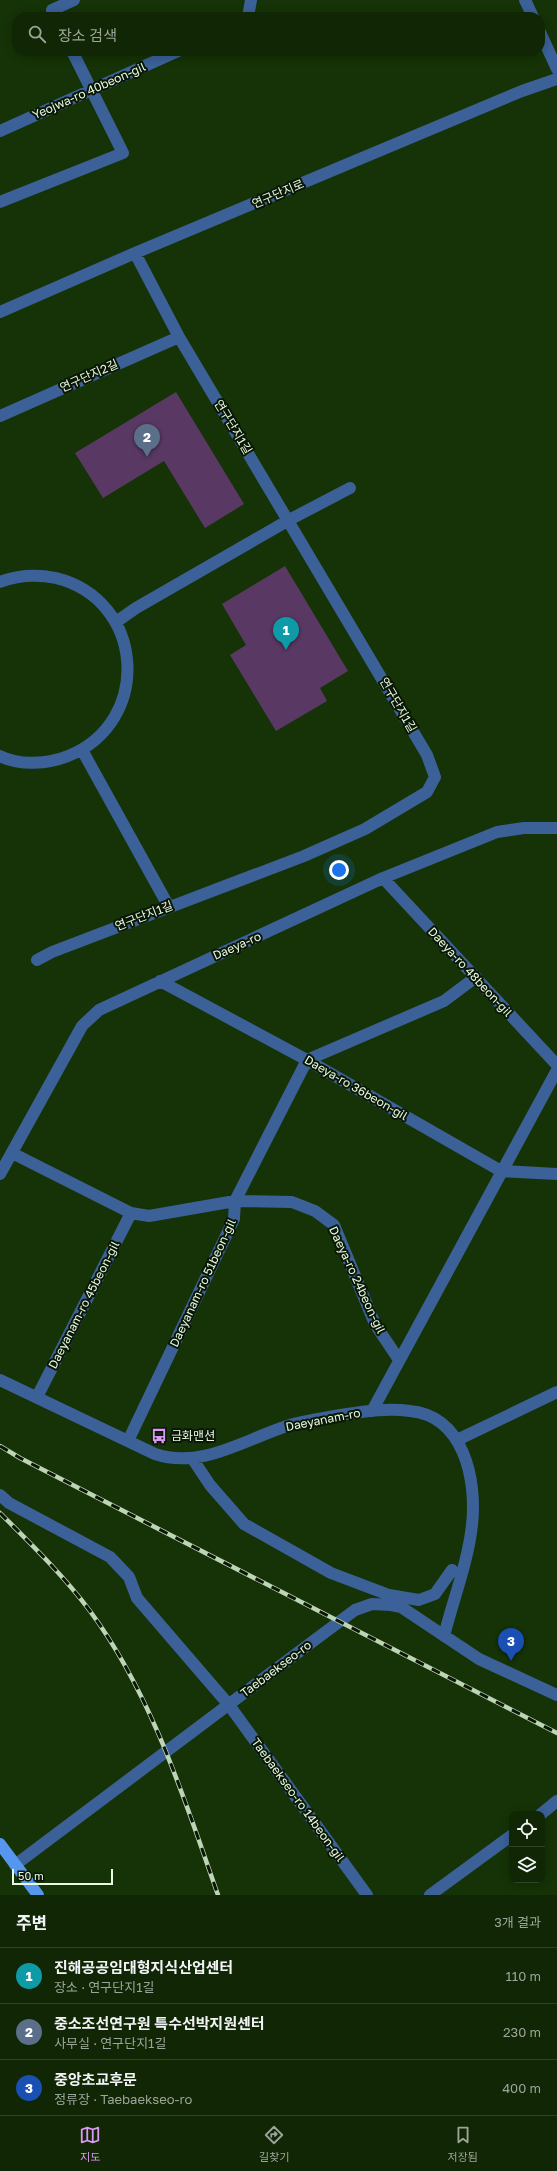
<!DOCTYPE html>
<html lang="ko">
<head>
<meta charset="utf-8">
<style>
  :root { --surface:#102604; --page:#192e0e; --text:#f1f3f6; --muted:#9ca59a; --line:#304326; --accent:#dc99f4 }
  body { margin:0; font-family:"Golos Text","Noto Sans KR",sans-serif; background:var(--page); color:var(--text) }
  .controls { position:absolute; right:12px; bottom:12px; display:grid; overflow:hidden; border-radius:8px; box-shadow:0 2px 10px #0003 }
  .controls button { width:36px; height:36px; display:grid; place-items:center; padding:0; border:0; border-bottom:1px solid var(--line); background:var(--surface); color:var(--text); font:20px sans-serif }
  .scale { position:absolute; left:12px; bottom:10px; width:101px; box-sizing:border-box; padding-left:4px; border:2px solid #e7fae0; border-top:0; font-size:11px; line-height:14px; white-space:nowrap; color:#e7fae0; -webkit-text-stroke:3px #0a1706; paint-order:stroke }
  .you { position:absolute; left:339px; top:870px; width:14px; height:14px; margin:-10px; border:3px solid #fff; border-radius:50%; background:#1a73e8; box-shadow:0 0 0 6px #1a73e833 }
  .badge { display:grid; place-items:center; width:26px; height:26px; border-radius:50%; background:var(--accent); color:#fff; font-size:13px; font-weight:700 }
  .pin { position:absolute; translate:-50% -33px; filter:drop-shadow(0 1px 2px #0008) }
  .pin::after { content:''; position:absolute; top:21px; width:14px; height:12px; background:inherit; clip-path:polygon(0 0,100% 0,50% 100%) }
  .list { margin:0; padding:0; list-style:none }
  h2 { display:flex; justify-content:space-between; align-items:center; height:52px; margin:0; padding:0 16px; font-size:17px }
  h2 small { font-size:13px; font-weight:400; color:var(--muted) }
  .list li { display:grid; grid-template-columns:26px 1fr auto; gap:12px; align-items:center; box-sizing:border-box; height:56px; padding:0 16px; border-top:1px solid var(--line) }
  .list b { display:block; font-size:15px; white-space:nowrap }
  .list p { margin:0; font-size:13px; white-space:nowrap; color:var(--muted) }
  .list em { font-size:13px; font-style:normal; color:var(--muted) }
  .icon { flex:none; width:22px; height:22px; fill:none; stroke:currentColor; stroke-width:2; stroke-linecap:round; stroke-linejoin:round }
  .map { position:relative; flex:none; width:557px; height:1895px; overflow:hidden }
  .search { position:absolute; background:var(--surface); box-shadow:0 2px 10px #0003; left:12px; right:12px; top:12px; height:44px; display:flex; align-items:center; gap:10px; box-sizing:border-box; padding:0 14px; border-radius:16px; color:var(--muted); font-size:15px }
  .sheet { height:220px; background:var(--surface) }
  nav { display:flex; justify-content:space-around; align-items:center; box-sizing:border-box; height:56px; border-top:1px solid var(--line); background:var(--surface); font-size:11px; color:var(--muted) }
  nav a { display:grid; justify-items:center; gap:2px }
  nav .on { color:var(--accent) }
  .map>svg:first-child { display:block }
</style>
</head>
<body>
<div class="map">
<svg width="557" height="1895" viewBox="0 0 557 1895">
  <rect width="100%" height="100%" fill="#153306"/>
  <!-- building -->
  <path fill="#593963" d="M176,392l68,112 -39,24 -41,-67 -61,37 -28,-45z
    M285,566l63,105 -28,17 7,13 -51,30 -46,-76 16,-10 -24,-41z"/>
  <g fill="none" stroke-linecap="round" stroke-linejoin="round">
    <!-- minor -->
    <path stroke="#3b6198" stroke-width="12" d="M525,0l8,17
      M52,10l22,-10
      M248,17l3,-17
      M540,32l17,37
      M0,131l178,-80
      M0,202l123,-49 -51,-102
      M0,312l135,-59 387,-162 35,-12
      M0,416l179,-79
      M0,582c18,-7 37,-8 56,-4 89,22 97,144 12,178 -20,8 -48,10 -68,0
      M116,622l20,-14 153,-88 61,-32
      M82,750l87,157
      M383,878l174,187
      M37,960l15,-8 252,-96 61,-27 62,-37 8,-15 -8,-22 -248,-418 -44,-84
      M160,981l147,79 194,111 56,3
      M12,1153l119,60 18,3 86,-15 57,1 23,9 19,14 41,99 24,36
      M0,1174l82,-148 17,-16 284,-132 114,-46 27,-4h33
      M0,1380l155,74c47,16 92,-16 135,-29 19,-5 38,-8 57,-11 20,-3 42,-6 63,-3 54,5 67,69 62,114 -4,37 -19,75 -28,111
      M37,1397l94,-184
      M372,1411l185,-341
      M457,1440l100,-48
      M128,1441l106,-222 1,-18 72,-141 137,-59 32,-24
      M192,1458l18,27 34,39 87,49 58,22 30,5 16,-6 17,-24
      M0,1495l9,8 101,54 19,20 8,21 92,107 138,190
      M541,1814l16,-13
      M15,1865l297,-223 43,-32 17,-6 19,1 10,2 78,52 78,36
      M430,1895l82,-60"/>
    <!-- major -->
    <path stroke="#5696ef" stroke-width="12" d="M0,1844l38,51"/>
    <defs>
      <path id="rail" d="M0,1446l20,12 537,275
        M0,1513c31,31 63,62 90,98 62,84 94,187 128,284"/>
    </defs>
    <!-- rail casing -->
    <use href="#rail" stroke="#bed4b6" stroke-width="4.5"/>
    <!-- rail -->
    <use href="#rail" stroke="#0a1706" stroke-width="3" stroke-dasharray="9" stroke-linecap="butt"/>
  </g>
  <!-- icons -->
  <defs>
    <symbol id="bus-bare" viewBox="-9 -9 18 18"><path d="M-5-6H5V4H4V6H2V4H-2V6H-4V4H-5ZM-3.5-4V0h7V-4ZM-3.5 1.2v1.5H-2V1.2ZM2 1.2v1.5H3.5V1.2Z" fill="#dc99f4" stroke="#0a1706" stroke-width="2.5" paint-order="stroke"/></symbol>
  </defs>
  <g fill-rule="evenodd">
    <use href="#bus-bare" x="148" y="1425" width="22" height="22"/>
  </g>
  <g text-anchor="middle" stroke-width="4" stroke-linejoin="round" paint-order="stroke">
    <!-- street labels -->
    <g font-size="12" fill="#e7fae0" stroke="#0a1706">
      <text transform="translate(89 91) rotate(-24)" y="4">Yeojwa-ro 40beon-gil</text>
      <text transform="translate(278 194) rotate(-23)" y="4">연구단지로</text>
      <text transform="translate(89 376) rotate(-24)" y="4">연구단지2길</text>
      <text transform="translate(233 427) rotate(59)" y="4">연구단지1길</text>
      <text transform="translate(398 705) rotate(60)" y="4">연구단지1길</text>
      <text transform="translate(144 916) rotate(-21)" y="4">연구단지1길</text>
      <text transform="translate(237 946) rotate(-24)" y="4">Daeya-ro</text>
      <text transform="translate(470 972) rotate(47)" y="4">Daeya-ro 48beon-gil</text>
      <text transform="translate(356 1088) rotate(30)" y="4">Daeya-ro 36beon-gil</text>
      <text transform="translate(357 1280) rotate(65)" y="4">Daeya-ro 24beon-gil</text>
      <text transform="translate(203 1283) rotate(-65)" y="4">Daeyanam-ro 51beon-gil</text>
      <text transform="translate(84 1305) rotate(-63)" y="4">Daeyanam-ro 45beon-gil</text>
      <text transform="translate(323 1420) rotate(-11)" y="4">Daeyanam-ro</text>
      <text transform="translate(276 1669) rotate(-37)" y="4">Taebaekseo-ro</text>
      <text transform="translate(298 1800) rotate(54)" y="4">Taebaekseo-ro 14beon-gil</text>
    </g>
    <!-- poi labels -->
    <g font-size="12" fill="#e7fae0" stroke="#0a1706" text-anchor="start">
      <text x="171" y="1440">금화맨션</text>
    </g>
  </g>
</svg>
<div class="controls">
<button><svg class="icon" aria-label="locate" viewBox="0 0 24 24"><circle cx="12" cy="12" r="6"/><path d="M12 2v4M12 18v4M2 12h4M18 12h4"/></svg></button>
<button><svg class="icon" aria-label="layers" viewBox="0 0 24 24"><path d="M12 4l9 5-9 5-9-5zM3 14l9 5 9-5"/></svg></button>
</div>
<div class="scale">50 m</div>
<div class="you"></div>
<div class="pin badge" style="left:286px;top:650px;background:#0f9aa8">1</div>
<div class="pin badge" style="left:147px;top:457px;background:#5c6f8a">2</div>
<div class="pin badge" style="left:511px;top:1661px;background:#1a4fb4">3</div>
<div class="search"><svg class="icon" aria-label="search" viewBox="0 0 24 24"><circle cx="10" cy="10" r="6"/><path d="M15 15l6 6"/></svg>장소 검색</div>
</div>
<section class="sheet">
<h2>주변<small>3개 결과</small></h2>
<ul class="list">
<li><span class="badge" style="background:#0f9aa8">1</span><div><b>진해공공임대형지식산업센터</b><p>장소 · 연구단지1길</p></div><em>110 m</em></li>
<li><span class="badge" style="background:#5c6f8a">2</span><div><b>중소조선연구원 특수선박지원센터</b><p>사무실 · 연구단지1길</p></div><em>230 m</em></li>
<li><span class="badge" style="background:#1a4fb4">3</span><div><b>중앙초교후문</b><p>정류장 · Taebaekseo-ro</p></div><em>400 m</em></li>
</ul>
</section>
<nav>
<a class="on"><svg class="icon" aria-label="map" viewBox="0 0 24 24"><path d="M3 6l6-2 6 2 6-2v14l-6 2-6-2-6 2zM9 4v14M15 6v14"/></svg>지도</a>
<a><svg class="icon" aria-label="directions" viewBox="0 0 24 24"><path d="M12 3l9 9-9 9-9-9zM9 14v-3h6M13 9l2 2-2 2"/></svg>길찾기</a>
<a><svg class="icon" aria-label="saved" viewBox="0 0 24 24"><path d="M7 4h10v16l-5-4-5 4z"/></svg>저장됨</a>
</nav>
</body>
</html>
